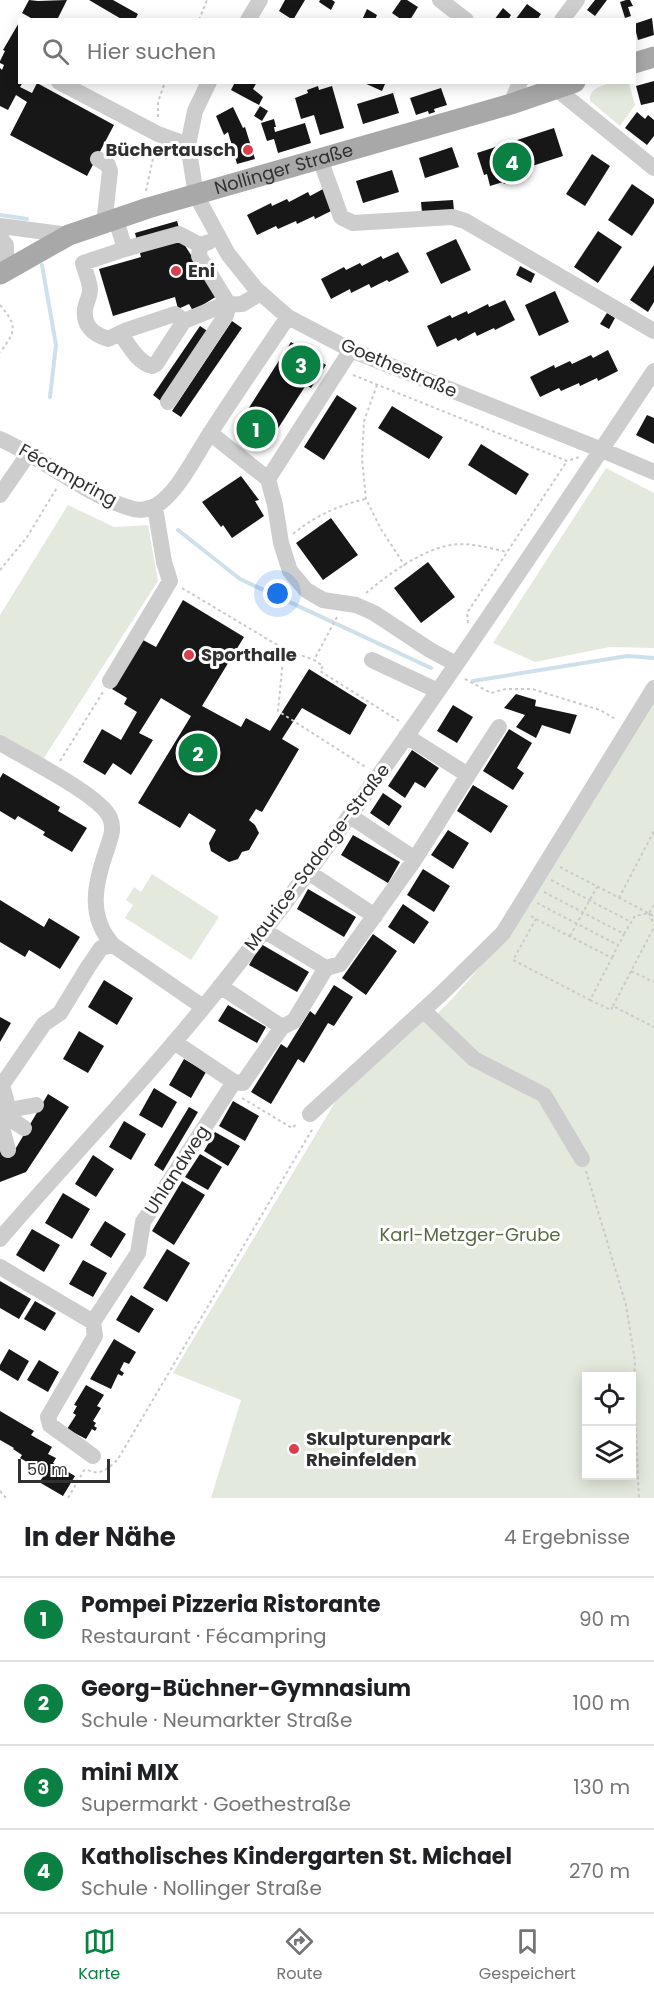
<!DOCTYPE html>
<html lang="de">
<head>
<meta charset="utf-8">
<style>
  :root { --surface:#fff; --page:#f6f6f6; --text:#202124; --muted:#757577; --line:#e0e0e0; --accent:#0b8043 }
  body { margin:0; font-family:Poppins,sans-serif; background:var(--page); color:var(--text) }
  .controls { position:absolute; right:18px; bottom:18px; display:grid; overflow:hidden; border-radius:0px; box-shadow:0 3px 15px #0003 }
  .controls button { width:54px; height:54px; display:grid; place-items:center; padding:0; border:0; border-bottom:2px solid var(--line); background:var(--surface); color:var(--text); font:30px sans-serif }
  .scale { position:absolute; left:18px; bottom:15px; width:92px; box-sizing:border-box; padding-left:6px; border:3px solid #303030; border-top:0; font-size:16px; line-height:21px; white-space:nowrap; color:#303030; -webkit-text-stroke:4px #fff; paint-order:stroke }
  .you { position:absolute; left:278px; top:594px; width:21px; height:21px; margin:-15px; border:4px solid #fff; border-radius:50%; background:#1a73e8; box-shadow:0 0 0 9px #1a73e833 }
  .badge { display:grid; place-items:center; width:39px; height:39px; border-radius:50%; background:var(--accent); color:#fff; font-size:20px; font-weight:700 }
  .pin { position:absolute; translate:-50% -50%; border:3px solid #fff; box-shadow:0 2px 6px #0006 }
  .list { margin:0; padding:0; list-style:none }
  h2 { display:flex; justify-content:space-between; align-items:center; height:78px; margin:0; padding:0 24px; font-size:26px }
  h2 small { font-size:20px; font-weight:400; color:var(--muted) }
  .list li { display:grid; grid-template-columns:39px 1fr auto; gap:18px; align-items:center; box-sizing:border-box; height:84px; padding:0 24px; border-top:2px solid var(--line) }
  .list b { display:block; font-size:22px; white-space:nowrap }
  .list p { margin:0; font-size:20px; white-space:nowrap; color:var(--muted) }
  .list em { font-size:20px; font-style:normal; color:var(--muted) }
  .icon { flex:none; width:33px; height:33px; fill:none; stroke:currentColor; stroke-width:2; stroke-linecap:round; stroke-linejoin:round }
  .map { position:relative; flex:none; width:654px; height:1498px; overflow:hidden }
  .search { position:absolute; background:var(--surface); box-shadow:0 3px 15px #0003; left:18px; right:18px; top:18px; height:66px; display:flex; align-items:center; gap:15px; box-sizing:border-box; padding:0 21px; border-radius:0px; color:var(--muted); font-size:22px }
  .sheet { height:414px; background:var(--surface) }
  nav { display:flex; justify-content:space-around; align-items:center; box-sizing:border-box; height:84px; border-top:2px solid var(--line); background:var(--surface); font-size:16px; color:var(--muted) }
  nav a { display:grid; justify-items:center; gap:3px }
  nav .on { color:var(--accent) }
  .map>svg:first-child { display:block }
</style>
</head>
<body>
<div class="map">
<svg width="654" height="1498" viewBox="0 0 654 1498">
  <rect width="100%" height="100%" fill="#fff"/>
  <!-- green -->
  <path fill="#e4e9dd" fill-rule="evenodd" d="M611,83h18l6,22 -15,21 -30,-25c-1,-13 11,-15 21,-18z
    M606,468l48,25v155l-44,-1 -75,15 -42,-19z
    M68,505l46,22 34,-2 10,56 -116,180 -42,-25v-121z
    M654,698v800h-443l30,-98 -68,-27 167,-279 78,-75 17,-3 17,-17 56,-64zM586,1376h46v100h-46z
    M152,874l67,43 -28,43 -66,-42 8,-13 -7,-5 8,-13 7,5z"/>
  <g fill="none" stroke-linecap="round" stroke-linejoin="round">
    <!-- stream -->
    <path stroke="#cde0eb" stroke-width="4" d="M0,215l27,4
      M42,265l14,80 -6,52
      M178,530l62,49 191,89
      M473,681l154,-25 27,2"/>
  </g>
  <!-- building -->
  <path fill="#171717" d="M29,0l9,1 29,-1 -10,20h-28l2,-2 -9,-5z
    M89,0h24l25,14 -3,6h-12z
    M285,0h20l-12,20 -14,-9z
    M320,0h12l3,2 -4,8 -12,-8z
    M401,0h6l11,7 -8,13h-8l-10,-7z
    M595,0h12l-12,16 -8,-6z
    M626,0h4l3,6 -5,1 3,9 -6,2 -5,-16z
    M527,4l14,10 -4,6h-22z
    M503,8l8,7 -3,5h-14z
    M367,9l10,6 -2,5h-13z
    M652,18l2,17 -16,5 -4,-16z
    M20,21v61h3l-3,5 12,6 5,-10 77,42 -27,51 -77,-41 17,-33 -11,-7 -8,15 -8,-4v-38l2,2 2,-5 -4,-2v-2l5,-10 -2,-1z
    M654,81v21l-13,3 -5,-19z
    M235,82h22l-4,7 10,8 -4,8 -28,-15z
    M362,82h18l5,2 -3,7z
    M318,86l1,4 13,-4 12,42 -24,7 -6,-20 -13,4 -6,-21 13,-5 -1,-3z
    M441,88l6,17 -13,4 1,3 -6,2 -1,-3 -12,4 -6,-17z
    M393,93l6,20 -36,11 -6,-20z
    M260,106l8,5 -6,10 -8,-5z
    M233,107l10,21 2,-1 10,32 -18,5 -9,-32 -4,3 -8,-19z
    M637,112l8,7 3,-4 6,5v16l-7,9 -22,-17z
    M274,119l2,8h-2l1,5 30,-9 6,20 -33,10 -4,-14 -7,2 -6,-18z
    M554,128l9,28 -37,12 3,8 -25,8 -1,-2 -13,4 -3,-12 -3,1 -7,-22z
    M452,147l7,20 -34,11 -6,-20z
    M592,154l18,12 -25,40 -19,-12z
    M392,170l7,22 -36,11 -7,-22z
    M632,184l22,15v4l-22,33 -24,-16z
    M325,188l10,21 -20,10 -1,-3 -17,8 -1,-3 -18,8 -2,-3 -19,9 -10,-20 24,-12 1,3 15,-7 2,3 19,-10 2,4z
    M453,200l1,11 -32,2 -1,-11z
    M177,221l7,23 33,52 -24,15 -4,-7 -11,5 -3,-12 -62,19 -14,-47 42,-12 -6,-24z
    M598,231l24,16 -24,36 -24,-16z
    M456,239l15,31 -30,14 -15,-31z
    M398,252l11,20 -20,10 -2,-2 -16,8 -2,-4 -18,9 -1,-4 -19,10 -10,-20 23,-12 2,3 14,-7 2,3 19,-10 2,3z
    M654,265v37l-6,10 -18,-12z
    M520,266l15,8 -4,9 -15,-8z
    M555,291l14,31 -30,14 -14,-31z
    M505,300l10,20 -20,10 -1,-2 -17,8 -2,-4 -17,9 -2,-3 -19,9 -10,-21 23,-11 2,3 15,-7 1,3 20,-10 1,3z
    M607,313l8,5 -6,11 -9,-5z
    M232,321l10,7 -61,89 -9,-6z
    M200,326l9,6 -47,70 -9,-7z
    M291,342l35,23 -15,23 -5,-3 -40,62 -30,-19z
    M608,350l10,21 -20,10 -1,-3 -17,8 -1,-3 -18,8 -2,-3 -19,9 -10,-20 24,-12 1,3 15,-7 2,3 19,-9 2,3z
    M337,395l20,13 -33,52 -20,-13z
    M392,406l51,31 -14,22 -51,-31z
    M647,415l7,3v26l-18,-9z
    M481,444l48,30 -13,21 -48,-30z
    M241,476l18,24 -4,1 9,15 -32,22 -9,-13 -2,2 -19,-25z
    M331,518l27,37 -35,25 -27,-37z
    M428,562l27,35 -34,26 -27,-35z
    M183,600l61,37 -42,69 39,21 5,-9 24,13 39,-62 58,36 -17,30 -48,-27 -20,31 17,10 -37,63 -6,-3 -7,11 6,5 4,8 -10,17 -7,2 -4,7 -9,3 -18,-11 -2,-8 7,-13 -27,-17 -9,15 -42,-25 53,-87 -30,-18 -22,35 14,7 -22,35 -18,-12 -8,12 -22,-13 19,-33 19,11 16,-28 -13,-8 3,-6 -15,-9 31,-49 13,7z
    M516,694l20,6 -1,6 42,9 -7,19 -28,-9 -6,13 -20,-11 9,-12 -21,-7z
    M453,705l20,12 -16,26 -20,-12z
    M509,729l23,14 -15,25 7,5 -11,17 -30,-19z
    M412,750l27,18 -14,20 -10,-6 -10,16 -17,-12z
    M3,773l57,34 -2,4 29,17 -15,24 -29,-17 2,-3 -27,-16 -3,4 -15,-9v-33z
    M473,785l35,21 -17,27 -34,-22z
    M383,793l19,13 -13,20 -19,-13z
    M448,830l21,13 -16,26 -22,-14z
    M353,835l47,27 -12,21 -47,-28z
    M423,869l27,17 -16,26 -27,-17z
    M308,889l48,28 -12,20 -47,-28z
    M0,900l44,27 5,-9 31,19 -20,32 -31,-19 -4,7 -25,-15z
    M403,904l26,18 -15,22 -26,-17z
    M373,934l24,17 -31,44 -24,-17z
    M261,944l48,28 -12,20 -48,-27z
    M104,980l29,18 -16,27 -29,-18z
    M334,985l19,12 -19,29 -6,-3 -24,40 -6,-4 -27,45 -20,-12 30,-48 6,4 23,-37 5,4z
    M228,1005l38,22 -9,16 -39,-22z
    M0,1017l11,6 -11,19z
    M79,1031l25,15 -16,27 -25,-14z
    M184,1059l22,13 -15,26 -22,-13z
    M154,1088l23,14 -15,26 -23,-13z
    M48,1094l21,13 -43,65 -26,10v-31l13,2z
    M233,1101l26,15 -14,25 -26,-15z
    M189,1107l9,5 -35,59 -9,-6z
    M124,1121l22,13 -15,26 -22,-13z
    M215,1132l25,14 -12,20 -24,-15z
    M200,1154l22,13 -14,23 -23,-13z
    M93,1155l21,14 -18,28 -21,-13z
    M182,1181l23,14 -31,50 -22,-14z
    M63,1193l27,16 -18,30 -27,-16z
    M105,1221l21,13 -15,24 -21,-13z
    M32,1229l28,16 -16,27 -28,-17z
    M167,1249l23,14 -23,39 -24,-14z
    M83,1260l24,13 -14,24 -24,-13z
    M0,1281l31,18 -12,20 -19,-11z
    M131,1295l23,14 -15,24 -23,-13z
    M35,1301l21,12 -11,18 -21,-12z
    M114,1339l22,13 -7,12 -5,-2 -4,8 4,3 -2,3 -4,-2 -7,15 -21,-10z
    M9,1349l20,12 -11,20 -18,-11v-5z
    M39,1360l20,12 -11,20 -21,-12z
    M86,1385l18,10 -7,11 4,2 -8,13 3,2 -2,3 3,2 -2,3 -3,-2 -6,10 -19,-10 9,-14 -3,-2 4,-7 -3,-1z
    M0,1411l34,20 -3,4 21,12 -4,7 8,4 -3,5 22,13 -12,20 -24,-14 4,-5 -12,-7 3,-4 -14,-8 2,-3 -9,-6 1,-1 -14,-8z"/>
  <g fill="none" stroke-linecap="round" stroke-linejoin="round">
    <!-- path -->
    <path stroke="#cacaca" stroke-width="2" stroke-dasharray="3 3" stroke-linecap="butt" d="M199,20l8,-20
      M158,117v-15l7,-20
      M146,191l9,-42
      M0,305c17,20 17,26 0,47
      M353,375l214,86 12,-4
      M377,385l-13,36 -2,38 4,40 15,30 24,37
      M293,534c22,-18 44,-28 72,-35
      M0,570l27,-33 31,-51
      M182,588l102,61 30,11
      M366,593c23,-19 55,-43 85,-48 18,-3 39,3 56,7
      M337,617l-23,43 9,6 -3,5 79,50
      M468,623l-1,-10 100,-152
      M284,649l-6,62 89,57
      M465,679l26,14 15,-4h26l68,21 17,10
      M60,761l43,-69
      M560,867l94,49
      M551,880l80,42
      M544,892l80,42 -5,11
      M619,898l35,-67
      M537,903l81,42 -6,13
      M649,913l5,12
      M531,916l5,3 76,39 -22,42 -77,-40 23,-41
      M624,934l11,-18 14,-3 5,-8
      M570,936l27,-49
      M631,971l23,11
      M590,1000l21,10 2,-4 41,21
      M613,1006l41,-79
      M242,1098l50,30 6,-5
      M586,1171l40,134 9,56 -1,31 5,106
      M88,1470c12,7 22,-3 30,-11l195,-331
      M0,1491l6,7
      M68,1498l18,-31"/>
    <!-- minor -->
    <path stroke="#cdcdcd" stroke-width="16" d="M440,0l26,20
      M248,20l12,-20
      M562,20l15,-20
      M59,82l99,52 30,11
      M209,82l-14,29 -7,34 8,50 32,59 28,35 32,28 63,33 251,100 52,22
      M548,82l106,86
      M511,104l9,-22
      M98,159l10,6 2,6 -6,53
      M320,159l21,58 12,6 99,-6 13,4 189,110
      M116,220l9,29 54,-15 21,11 9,-3
      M0,226l69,9
      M0,238l6,7v24
      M125,249l-42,14c2,8 7,19 7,27 0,6 -4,13 -5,19 -2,17 8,25 23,30l19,-9 48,-16 9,7 39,-16 19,-1 19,-11
      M120,333c8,11 18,30 32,33l4,-2 28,-43
      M168,402l58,-87 3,-10 -30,-49 1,-11
      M210,433l58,46 7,26 6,38 9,28 16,19 17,10 33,5 18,8 56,37 26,14
      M0,439c43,19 86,56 130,69 8,3 19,2 27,-3 22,-14 39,-51 54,-73 25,-39 51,-77 77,-115
      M268,479l83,-129
      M0,495l29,-42
      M372,660l66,31
      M110,681l60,-100 -6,-19 -9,-55
      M0,743c23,14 102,53 110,75 5,11 0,21 -3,31 -12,34 -20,67 6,96l90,62
      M468,775l31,-48
      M350,816l65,43
      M308,872l67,44
      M263,930l63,38
      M220,986l62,41
      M423,1010l51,49 70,36 38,64
      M174,1042l60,40
      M0,1086l2,-1 42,-61 16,-11 28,-46 13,-19 12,-3
      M9,1110l27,-5
      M310,1114l132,-121 61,-60 151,-245
      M6,1116l18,12
      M0,1119c13,-7 5,-21 2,-34
      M0,1120l8,30
      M0,1239c72,-84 150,-164 219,-251 157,-197 295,-408 435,-617
      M0,1267l93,55
      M93,1456l-43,-31 -2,-8 47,-81 -2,-14 45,-69 5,-31 91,-140 9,1 39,-56 12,-6 32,-53 14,-4 75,-105 53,-84 -62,-39"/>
    <!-- major -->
    <g stroke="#a8a8a8" stroke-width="21">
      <path d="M634,63l20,-6"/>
      <path id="s1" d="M0,274l69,-39 79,-27 363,-104 64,-22"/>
    </g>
  </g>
  <!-- markers -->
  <g fill="#db3f4e" stroke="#fff" stroke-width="2">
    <circle cx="248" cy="150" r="6"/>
    <circle cx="176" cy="271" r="6"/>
    <circle cx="189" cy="655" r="6"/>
    <circle cx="294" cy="1449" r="6"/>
  </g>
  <g text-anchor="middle" stroke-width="6" stroke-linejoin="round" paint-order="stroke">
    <!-- poi labels -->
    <g font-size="18" font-weight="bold" fill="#303030" stroke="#fff" text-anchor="start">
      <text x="236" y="156" text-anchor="end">Büchertausch</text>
      <text x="188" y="277">Eni</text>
      <text x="201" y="661">Sporthalle</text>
      <text x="306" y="1445">Skulpturenpark<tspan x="306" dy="21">Rheinfelden</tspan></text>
    </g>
    <!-- street labels -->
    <g font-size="18" fill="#303030" stroke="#fff">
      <text dy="6" stroke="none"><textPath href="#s1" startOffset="304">Nollinger Straße</textPath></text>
      <text transform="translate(399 368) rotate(23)" y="6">Goethestraße</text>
      <text transform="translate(68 475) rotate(29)" y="6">Fécampring</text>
      <text transform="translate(317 857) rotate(-53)" y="6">Maurice-Sadorge-Straße</text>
      <text transform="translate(177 1170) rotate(-57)" y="6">Uhlandweg</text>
    </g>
    <!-- park labels -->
    <g font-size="18" fill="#556a40" stroke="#fff">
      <text x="470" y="1241">Karl-Metzger-Grube</text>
    </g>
  </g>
</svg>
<div class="controls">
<button><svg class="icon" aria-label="locate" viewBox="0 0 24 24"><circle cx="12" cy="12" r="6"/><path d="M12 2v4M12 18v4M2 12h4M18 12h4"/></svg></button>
<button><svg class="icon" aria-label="layers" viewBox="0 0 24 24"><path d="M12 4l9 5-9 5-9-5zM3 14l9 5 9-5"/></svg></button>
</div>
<div class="scale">50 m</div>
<div class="you"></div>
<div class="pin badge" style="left:256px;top:429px">1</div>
<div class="pin badge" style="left:198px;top:753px">2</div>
<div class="pin badge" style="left:301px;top:365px">3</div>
<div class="pin badge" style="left:512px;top:162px">4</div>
<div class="search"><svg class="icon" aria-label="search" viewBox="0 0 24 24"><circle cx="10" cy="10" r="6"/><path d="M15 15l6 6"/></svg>Hier suchen</div>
</div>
<section class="sheet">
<h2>In der Nähe<small>4 Ergebnisse</small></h2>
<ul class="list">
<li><span class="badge">1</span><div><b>Pompei Pizzeria Ristorante</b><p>Restaurant · Fécampring</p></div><em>90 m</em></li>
<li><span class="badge">2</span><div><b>Georg-Büchner-Gymnasium</b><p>Schule · Neumarkter Straße</p></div><em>100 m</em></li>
<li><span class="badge">3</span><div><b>mini MIX</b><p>Supermarkt · Goethestraße</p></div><em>130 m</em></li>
<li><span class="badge">4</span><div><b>Katholisches Kindergarten St. Michael</b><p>Schule · Nollinger Straße</p></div><em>270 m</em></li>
</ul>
</section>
<nav>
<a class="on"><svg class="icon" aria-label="map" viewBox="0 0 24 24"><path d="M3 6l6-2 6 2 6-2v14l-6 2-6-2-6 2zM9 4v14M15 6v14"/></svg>Karte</a>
<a><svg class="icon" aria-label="directions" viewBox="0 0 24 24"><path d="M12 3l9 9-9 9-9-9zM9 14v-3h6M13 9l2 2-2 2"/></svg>Route</a>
<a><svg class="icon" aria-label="saved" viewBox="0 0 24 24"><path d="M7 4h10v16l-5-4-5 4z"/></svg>Gespeichert</a>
</nav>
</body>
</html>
